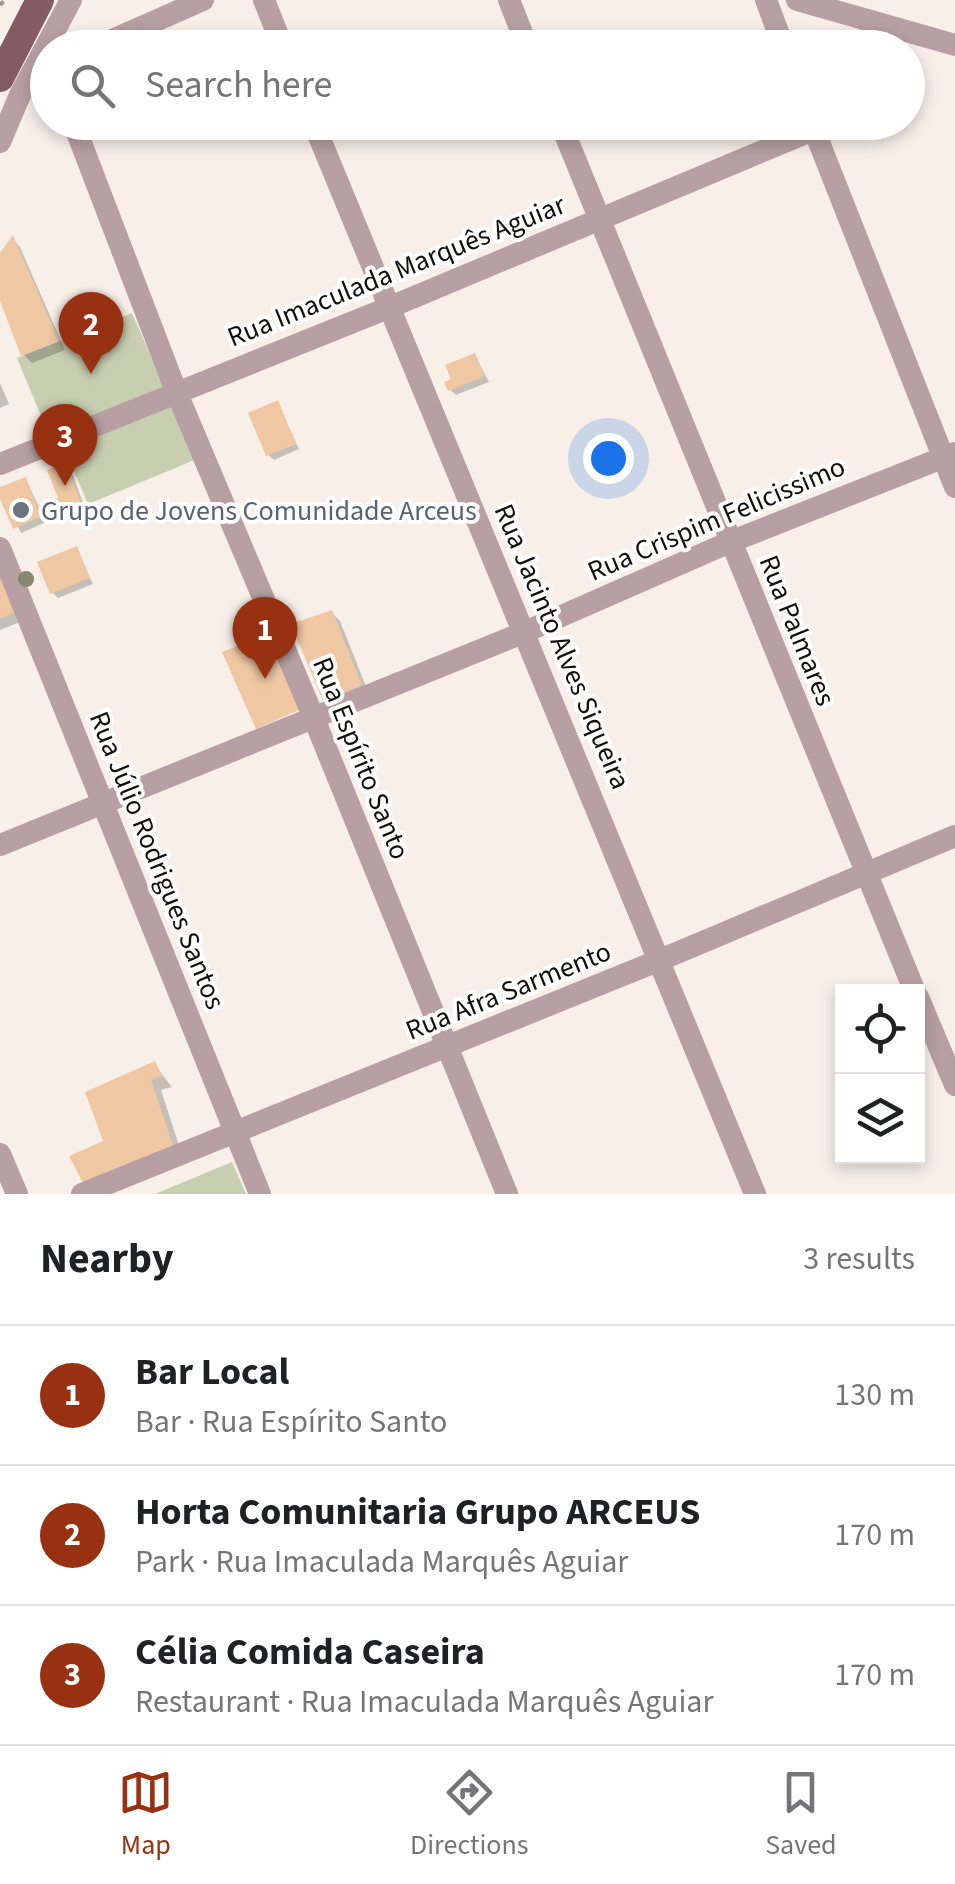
<!DOCTYPE html>
<html lang="en">
<head>
<meta charset="utf-8">
<style>
  :root { --surface:#fff; --page:#f2f2f2; --text:#202124; --muted:#757577; --line:#e0e0e0; --accent:#983112 }
  body { margin:0; font-family:"Source Sans 3",sans-serif; background:var(--page); color:var(--text) }
  .controls { position:absolute; right:30px; bottom:30px; display:grid; overflow:hidden; border-radius:0px; box-shadow:0 5px 15px #0003 }
  .controls button { width:90px; height:90px; display:grid; place-items:center; padding:0; border:0; border-bottom:2px solid var(--line); background:var(--surface); color:var(--text); font:50px sans-serif }
  .you { position:absolute; left:608px; top:458px; width:35px; height:35px; margin:-25px; border:8px solid #fff; border-radius:50%; background:#1a73e8; box-shadow:0 0 0 15px #1a73e833 }
  .badge { display:grid; place-items:center; width:65px; height:65px; border-radius:50%; background:var(--accent); color:#fff; font-size:32px; font-weight:700 }
  .pin { position:absolute; translate:-50% -82px; filter:drop-shadow(0 2px 5px #0008) }
  .pin::after { content:''; position:absolute; top:52px; width:35px; height:30px; background:inherit; clip-path:polygon(0 0,100% 0,50% 100%) }
  .list { margin:0; padding:0; list-style:none }
  h2 { display:flex; justify-content:space-between; align-items:center; height:130px; margin:0; padding:0 40px; font-size:42px }
  h2 small { font-size:32px; font-weight:400; color:var(--muted) }
  .list li { display:grid; grid-template-columns:65px 1fr auto; gap:30px; align-items:center; box-sizing:border-box; height:140px; padding:0 40px; border-top:2px solid var(--line) }
  .list b { display:block; font-size:38px; white-space:nowrap }
  .list p { margin:0; font-size:32px; white-space:nowrap; color:var(--muted) }
  .list em { font-size:32px; font-style:normal; color:var(--muted) }
  .icon { flex:none; width:55px; height:55px; fill:none; stroke:currentColor; stroke-width:2; stroke-linecap:round; stroke-linejoin:round }
  .map { position:relative; flex:none; width:955px; height:1194px; overflow:hidden }
  .search { position:absolute; background:var(--surface); box-shadow:0 5px 15px #0003; left:30px; right:30px; top:30px; height:110px; display:flex; align-items:center; gap:25px; box-sizing:border-box; padding:0 35px; border-radius:55px; color:var(--muted); font-size:38px }
  .sheet { height:550px; background:var(--surface) }
  nav { display:flex; justify-content:space-around; align-items:center; box-sizing:border-box; height:140px; border-top:2px solid var(--line); background:var(--surface); font-size:28px; color:var(--muted) }
  nav a { display:grid; justify-items:center; gap:5px }
  nav .on { color:var(--accent) }
  .map>svg:first-child { display:block }
</style>
</head>
<body>
<div class="map">
<svg width="955" height="1194" viewBox="0 0 955 1194">
  <rect width="100%" height="100%" fill="#f7efe8"/>
  <!-- green -->
  <path fill="#c8ceb0" d="M132,313l34,78 -115,49 -34,-82z
    M179,403l23,54 -114,47 -24,-56z
    M232,1162l14,32h-91z"/>
  <!-- shadow -->
  <path fill="#0003" d="M13,239l7,8 45,103 -33,13 -8,-8 -24,-61v-37z
    M475,356l14,26 -33,13 -6,-5z
    M0,383l9,21 -9,4z
    M277,403l22,46 -25,11 -6,-5z
    M66,464l5,6 15,41 -36,11 -7,-7 1,8 -23,10 -21,-43 26,-10 13,27 22,-7z
    M76,549l17,35 -35,14 -5,-5z
    M0,557l25,63 -25,10z
    M331,612l9,9 29,73 -35,14 -8,-8z
    M154,1064l18,23 -11,3 22,68 -76,-16z"/>
  <!-- building -->
  <path fill="#efc7a3" d="M13,235l46,106 -38,15 -21,-55v-48z
    M475,353l10,23 -37,15 -4,-9 7,-3 -6,-14z
    M278,400l18,44 -30,12 -18,-43z
    M66,461l16,45 -39,12 -6,-13 21,-7 -11,-28z
    M26,477l14,40 -27,12 -13,-30v-12z
    M77,546l13,32 -40,16 -13,-32z
    M0,567l18,44 -18,8z
    M332,610l30,75 -39,16 -32,-77z
    M276,631l32,75 -52,23 -34,-77z
    M155,1061l7,15 -11,3 22,67 -89,39 -15,-29 34,-15 -18,-49z"/>
  <g fill="none" stroke-linecap="round" stroke-linejoin="round">
    <!-- path -->
    <path stroke="#9a948f" stroke-width="4" stroke-dasharray="5 5" stroke-linecap="butt" d="M0,5l5,-5"/>
    <!-- minor -->
    <path stroke="#b79fa3" stroke-width="22" d="M264,0l19,48
      M509,0l19,48
      M766,0l18,48
      M797,0l158,45
      M94,48l109,-48
      M73,122l103,269 137,325 194,478
      M313,122l442,1072
      M560,122l355,870
      M811,122l144,365
      M0,142l20,-47 51,-95
      M0,464l388,-156 425,-178
      M0,548l260,646
      M0,845l525,-213 205,-90 225,-89
      M918,997l37,88
      M0,1154l17,40
      M82,1194l578,-234 295,-124"/>
    <!-- major -->
    <path stroke="#855b63" stroke-width="28" d="M0,78l40,-78"/>
  </g>
  <!-- trees -->
  <circle fill="#87866e" cx="26" cy="579" r="8"/>
  <!-- markers -->
  <circle fill="#6b7280" stroke="#fefefe" stroke-width="4" cx="21" cy="510" r="10"/>
  <g text-anchor="middle" stroke-width="8" stroke-linejoin="round" paint-order="stroke">
    <!-- street labels -->
    <g font-size="28" fill="#110f0c" stroke="#fefefe">
      <text transform="translate(396 270) rotate(-22)" y="10">Rua Imaculada Marquês Aguiar</text>
      <text transform="translate(716 518) rotate(-23)" y="10">Rua Crispim Felicissimo</text>
      <text transform="translate(798 630) rotate(68)" y="10">Rua Palmares</text>
      <text transform="translate(563 646) rotate(67)" y="10">Rua Jacinto Alves Siqueira</text>
      <text transform="translate(362 758) rotate(68)" y="10">Rua Espírito Santo</text>
      <text transform="translate(158 860) rotate(68)" y="10">Rua Júlio Rodrigues Santos</text>
      <text transform="translate(508 990) rotate(-22)" y="10">Rua Afra Sarmento</text>
    </g>
    <!-- worship labels -->
    <g font-size="28" fill="#5b616d" stroke="#fefefe" text-anchor="start">
      <text x="41" y="520">Grupo de Jovens Comunidade Arceus</text>
    </g>
  </g>
</svg>
<div class="controls">
<button><svg class="icon" aria-label="locate" viewBox="0 0 24 24"><circle cx="12" cy="12" r="6"/><path d="M12 2v4M12 18v4M2 12h4M18 12h4"/></svg></button>
<button><svg class="icon" aria-label="layers" viewBox="0 0 24 24"><path d="M12 4l9 5-9 5-9-5zM3 14l9 5 9-5"/></svg></button>
</div>
<div class="you"></div>
<div class="pin badge" style="left:265px;top:679px">1</div>
<div class="pin badge" style="left:91px;top:374px">2</div>
<div class="pin badge" style="left:65px;top:486px">3</div>
<div class="search"><svg class="icon" aria-label="search" viewBox="0 0 24 24"><circle cx="10" cy="10" r="6"/><path d="M15 15l6 6"/></svg>Search here</div>
</div>
<section class="sheet">
<h2>Nearby<small>3 results</small></h2>
<ul class="list">
<li><span class="badge">1</span><div><b>Bar Local</b><p>Bar · Rua Espírito Santo</p></div><em>130 m</em></li>
<li><span class="badge">2</span><div><b>Horta Comunitaria Grupo ARCEUS</b><p>Park · Rua Imaculada Marquês Aguiar</p></div><em>170 m</em></li>
<li><span class="badge">3</span><div><b>Célia Comida Caseira</b><p>Restaurant · Rua Imaculada Marquês Aguiar</p></div><em>170 m</em></li>
</ul>
</section>
<nav>
<a class="on"><svg class="icon" aria-label="map" viewBox="0 0 24 24"><path d="M3 6l6-2 6 2 6-2v14l-6 2-6-2-6 2zM9 4v14M15 6v14"/></svg>Map</a>
<a><svg class="icon" aria-label="directions" viewBox="0 0 24 24"><path d="M12 3l9 9-9 9-9-9zM9 14v-3h6M13 9l2 2-2 2"/></svg>Directions</a>
<a><svg class="icon" aria-label="saved" viewBox="0 0 24 24"><path d="M7 4h10v16l-5-4-5 4z"/></svg>Saved</a>
</nav>
</body>
</html>
